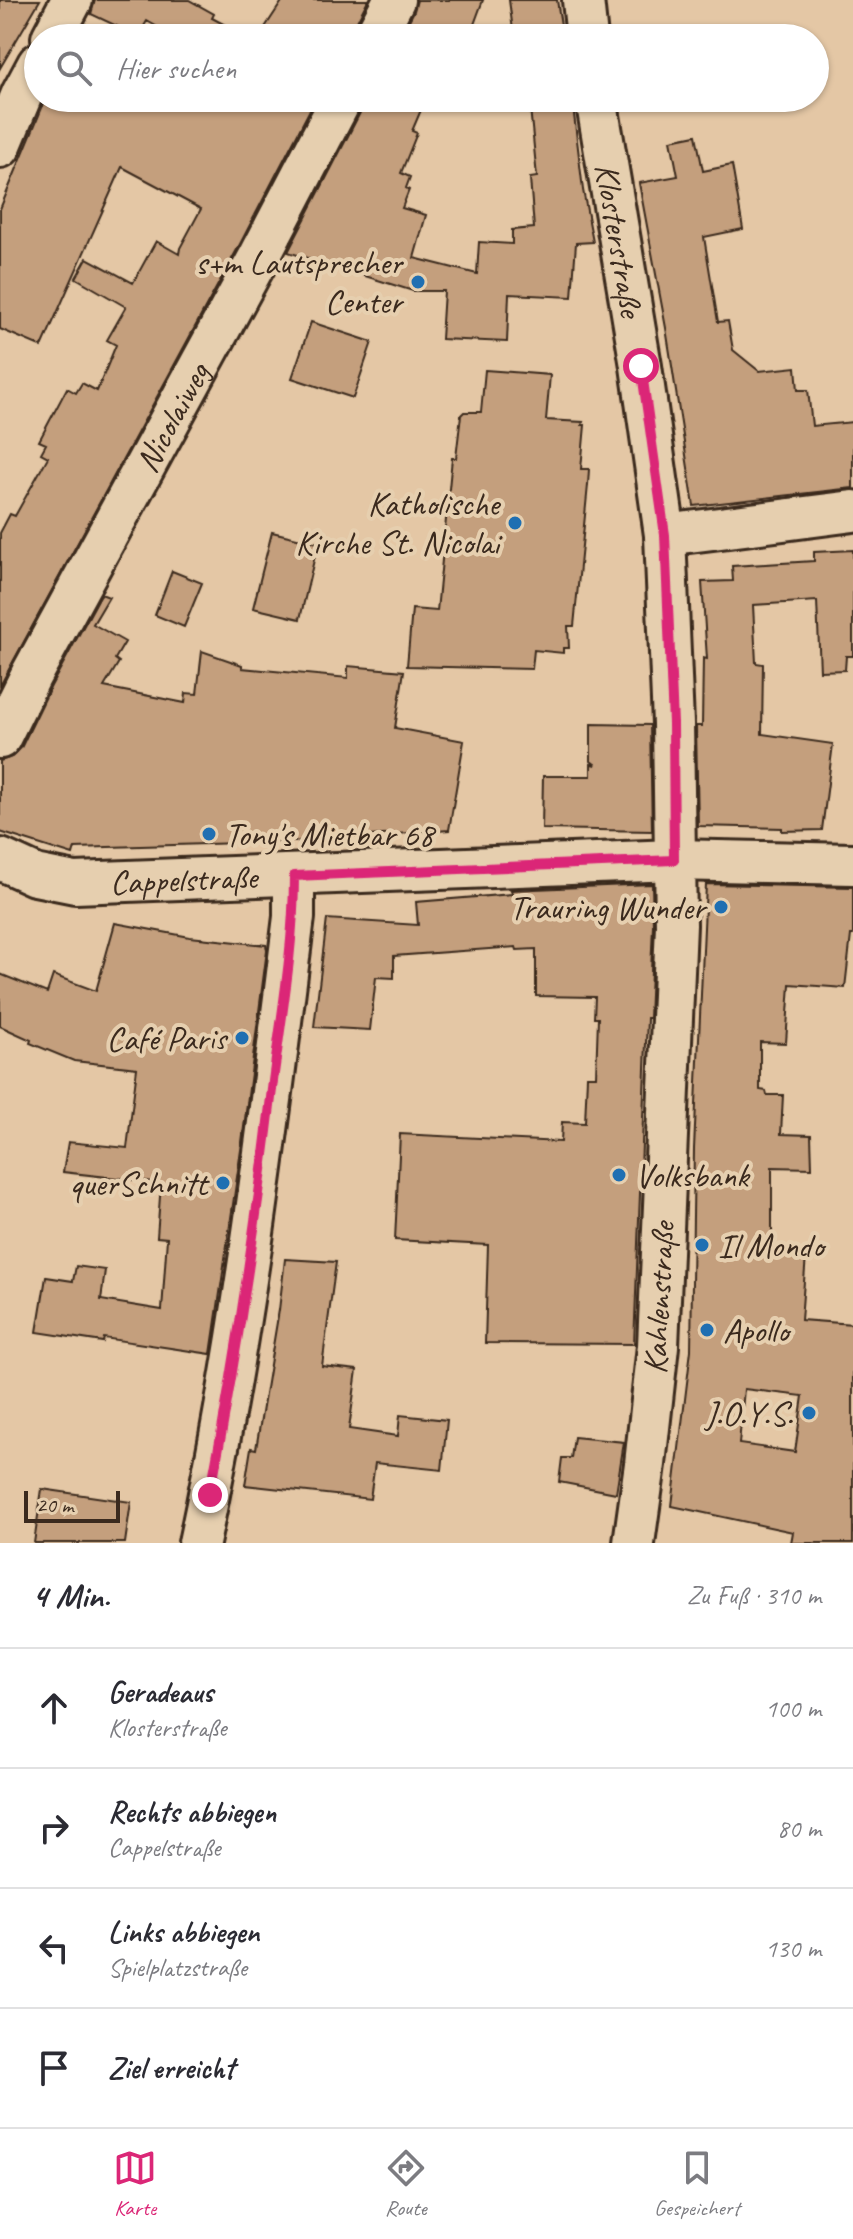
<!DOCTYPE html>
<html lang="de">
<head>
<meta charset="utf-8">
<style>
  :root { --surface:#fff; --page:#f7f7f7; --text:#2b2b33; --muted:#7c7c81; --line:#e1e1e2; --accent:#db2777 }
  body { margin:0; font-family:Caveat,sans-serif; background:var(--page); color:var(--text) }
  .scale { position:absolute; left:24px; bottom:20px; width:96px; box-sizing:border-box; padding-left:8px; border:4px solid #3b2a1e; border-top:0; font-size:22px; line-height:28px; white-space:nowrap; color:#3b2a1e; -webkit-text-stroke:6px #e6cfaf; paint-order:stroke }
  .stop { position:absolute; width:24px; height:24px; margin:-18px; border:6px solid #db2777; border-radius:50%; background:#fff }
  .stop.end { background:#db2777; border-color:#fff; box-shadow:0 2px 8px #0008 }
  .list { margin:0; padding:0; list-style:none }
  h2 { display:flex; justify-content:space-between; align-items:center; height:104px; margin:0; padding:0 32px; font-size:34px }
  h2 small { font-size:26px; font-weight:400; color:var(--muted) }
  .list li { display:grid; grid-template-columns:52px 1fr auto; gap:24px; align-items:center; box-sizing:border-box; height:120px; padding:0 32px; border-top:2px solid var(--line) }
  .list b { display:block; font-size:30px; white-space:nowrap }
  .list p { margin:0; font-size:26px; white-space:nowrap; color:var(--muted) }
  .list em { font-size:26px; font-style:normal; color:var(--muted) }
  .icon { flex:none; width:44px; height:44px; fill:none; stroke:currentColor; stroke-width:2; stroke-linecap:round; stroke-linejoin:round }
  .map { position:relative; flex:none; width:853px; height:1543px; overflow:hidden }
  .search { position:absolute; background:var(--surface); box-shadow:0 2px 6px #0004; left:24px; right:24px; top:24px; height:88px; display:flex; align-items:center; gap:20px; box-sizing:border-box; padding:0 28px; border-radius:44px; color:var(--muted); font-size:30px }
  .sheet { height:584px; background:var(--surface) }
  nav { display:flex; justify-content:space-around; align-items:center; box-sizing:border-box; height:112px; border-top:2px solid var(--line); background:var(--surface); font-size:22px; color:var(--muted) }
  nav a { display:grid; justify-items:center; gap:4px }
  nav .on { color:var(--accent) }
  .map>svg:first-child { display:block }
</style>
</head>
<body>
<div class="map">
<svg width="853" height="1543" viewBox="0 0 853 1543">
  <rect width="100%" height="100%" fill="#e4c7a5"/>
  <filter id="ink" filterUnits="userSpaceOnUse"><feTurbulence type="fractalNoise" baseFrequency=".0125" numOctaves="2"/><feDisplacementMap in="SourceGraphic" scale="16" xChannelSelector="R" yChannelSelector="G"/><feConvolveMatrix kernelMatrix="1 2 1 2 8 2 1 2 1" color-interpolation-filters="sRGB"/></filter>
  <g filter="url(#ink)">
    <!-- building -->
    <path fill="#c49f7d" stroke="#3b2a1e" stroke-width="2" fill-rule="evenodd" d="M0,0h40l-40,68z
      M95,0h94l25,14 -2,4 38,20h-73l-30,-17 -9,15 -47,-22z
      M283,0h85l-14,27 -3,11h-93z
      M417,0h66l-14,38h-69l14,-27z
      M509,0h48l6,38h-49z
      M46,98h270l-77,148 -239,440v-153l10,-19 5,2 33,-59 -7,-4 5,-9 -7,-3 28,-53 9,5 6,-10 15,8 19,-46 -9,-5 19,-33 -50,-29 11,-20 46,25 23,-42 23,13 1,-6 21,-39 -79,-42 -80,180 -42,-18v-120z
      M365,98h29l27,12 -9,21 5,2 -16,40 9,4 -4,11 3,2 -7,18 24,7 -12,43 63,16 2,-32 33,2v-14l22,-2 -4,-50 7,-1 -8,-79h43l11,92 10,52 -17,1 -4,54 -63,-3 -2,48 -66,-3 3,-48h-31l-125,-39 74,-143z
      M696,135l7,36 29,-6 11,64 -39,8 14,85 10,-1 5,29 26,21 37,-4 2,23h10l4,36 41,-4v66l-159,18 -28,-178 -27,-145 39,-7 -7,-36z
      M311,322l61,20 -19,56 -61,-20z
      M485,370l65,5 -4,45 37,2 -1,3h3l-4,44h8l-1,16 -14,141h-6l1,22h-6v5l-29,-3 -2,19 -125,-3 5,-57 25,2 15,-153h4l5,-43 3,-3h17z
      M272,532l46,11 -18,76 -47,-11z
      M853,550v106h-7l-1,14 -25,1 -3,-70 -64,4 3,58 7,1 -1,70 71,10 -11,86 -40,1v-3l-84,-2 -2,-100h6l1,-68 4,1 -5,-77 31,-1 -1,-15 82,-5v-9z
      M172,571l30,12 -18,44 -29,-12z
      M101,594l8,3 -16,27 32,18 -10,17 4,3 -15,25 81,16 1,-10 11,1 5,-43 40,14v3l106,10v-12l56,5 -9,57 69,13 -15,89 -106,8v2l-268,8 -2,7 -73,-23v-71l12,-4 9,-9 30,-62z
      M591,724l59,1 2,106 -110,-2 1,-53h48v-12l5,1 -5,-4z
      M652,884l1,41 -4,93h-2l-13,326 -149,-1 3,-98 -93,-5 5,-106 161,8 1,-20 23,1 2,-47h9l2,-58h-4l1,-21 -59,-1v-47l-19,1 -1,-3 -122,9v22l-18,-1 -6,53 -56,-3 13,-108 91,6 -2,-23 96,-8 -1,-4z
      M706,884l147,3v48h-2l-6,53 -55,-4 -4,59 -26,-1v48l6,1 1,4h16l-2,39 30,1 1,33 -40,-1v86l34,3 -5,64 52,4v219h-62l2,-11 -121,-26 19,-156 3,-201zM744,1389l59,7 -8,56 -56,-8z
      M115,923l75,14 76,8 1,5 -26,200 -30,204 -107,-16 -1,4 -66,-10 9,-55 27,4 3,-15 29,4 -4,30 61,10 5,-72 -10,-1 4,-54 -98,-11 5,-30 59,6 10,-80 -63,-7 -44,-18 1,-3 -31,-14v-52l47,19 6,-18 43,16z
      M285,1259l51,3 -14,104 35,4 -8,59 49,7 2,-21 47,5 -5,50 -67,-7 -5,36 -125,-14 6,-37 5,1 23,-139z
      M574,1437l50,5 -8,51 -57,-11 3,-24h9z
      M42,1489l89,13 -6,41h-91z"/>
    <g fill="none" stroke-linecap="round" stroke-linejoin="round">
      <defs>
        <g id="minor">
          <path d="M583,0l4,38"/>
          <path d="M52,38l20,-38"/>
          <path d="M374,38l20,-38"/>
          <path id="s1" d="M596,98l45,268 24,169 8,189 3,201 -18,421 -13,118 -11,79"/>
          <path d="M0,147l22,-53 16,-30"/>
          <path d="M665,535l188,-24"/>
          <path id="s2" d="M0,738l31,-63 228,-418 83,-159"/>
          <path id="s3" d="M0,859l35,16 40,8 599,-23 179,4"/>
          <path d="M199,1543c44,-207 69,-416 95,-626v-41"/>
        </g>
      </defs>
      <!-- minor casing -->
      <use href="#minor" stroke="#3b2a1e" stroke-width="46"/>
      <!-- minor -->
      <use href="#minor" stroke="#e6cfaf" stroke-width="40"/>
    </g>
  </g>
  <g fill="none" stroke-linecap="round" stroke-linejoin="round" filter="url(#ink)">
    <!-- route -->
    <path stroke="#db2777" stroke-width="10" d="M210,1495c26,-137 47,-275 63,-414 9,-68 21,-136 21,-205l380,-16 -1,-136 -8,-189 -24,-169"/>
  </g>
  <!-- markers -->
  <g fill="#1f6fb2" stroke="#e6cfaf" stroke-width="3">
    <circle cx="418" cy="282" r="8"/>
    <circle cx="515" cy="523" r="8"/>
    <circle cx="209" cy="834" r="8"/>
    <circle cx="721" cy="907" r="8"/>
    <circle cx="242" cy="1038" r="8"/>
    <circle cx="619" cy="1175" r="8"/>
    <circle cx="223" cy="1183" r="8"/>
    <circle cx="702" cy="1245" r="8"/>
    <circle cx="707" cy="1330" r="8"/>
    <circle cx="809" cy="1413" r="8"/>
  </g>
  <g text-anchor="middle" stroke-width="8" stroke-linejoin="round" paint-order="stroke">
    <!-- street labels -->
    <g font-size="34" fill="#3b2a1e" stroke="#e6cfaf">
      <text dy="12" stroke="none"><textPath href="#s1" startOffset="144">Klosterstraße</textPath></text>
      <text dy="12" stroke="none"><textPath href="#s2" startOffset="364">Nicolaiweg</textPath></text>
      <text dy="12" stroke="none"><textPath href="#s3" startOffset="188">Cappelstraße</textPath></text>
      <text transform="translate(658 1298) rotate(-87)" y="12">Kahlenstraße</text>
    </g>
    <!-- poi labels -->
    <g font-size="34" fill="#3b2a1e" stroke="#e6cfaf" text-anchor="end">
      <text x="402" y="274">s+m Lautsprecher<tspan x="402" dy="39">Center</tspan></text>
      <text x="499" y="515">Katholische<tspan x="499" dy="39">Kirche St. Nicolai</tspan></text>
      <text x="225" y="846" text-anchor="start">Tony's Mietbar 68</text>
      <text x="705" y="919">Trauring Wunder</text>
      <text x="226" y="1050">Café Paris</text>
      <text x="635" y="1187" text-anchor="start">Volksbank</text>
      <text x="207" y="1195">querSchnitt</text>
      <text x="718" y="1257" text-anchor="start">Il Mondo</text>
      <text x="723" y="1342" text-anchor="start">Apollo</text>
      <text x="793" y="1425">J.O.Y.S.</text>
    </g>
  </g>
</svg>
<div class="scale">20 m</div>
<div class="stop" style="left:641px;top:366px"></div>
<div class="stop end" style="left:210px;top:1495px"></div>
<div class="search"><svg class="icon" aria-label="search" viewBox="0 0 24 24"><circle cx="10" cy="10" r="6"/><path d="M15 15l6 6"/></svg>Hier suchen</div>
</div>
<section class="sheet">
<h2>4 Min.<small>Zu Fuß · 310 m</small></h2>
<ul class="list">
<li><svg class="icon" aria-label="ahead" viewBox="0 0 24 24"><path d="M12 20V5M6 11l6-6 6 6"/></svg><div><b>Geradeaus</b><p>Klosterstraße</p></div><em>100 m</em></li>
<li><svg class="icon" aria-label="right" viewBox="0 0 24 24"><path d="M7 20v-9h11M14 6l5 5-5 5"/></svg><div><b>Rechts abbiegen</b><p>Cappelstraße</p></div><em>80 m</em></li>
<li><svg class="icon" aria-label="left" viewBox="0 0 24 24"><path d="M17 20v-9H6M10 6l-5 5 5 5"/></svg><div><b>Links abbiegen</b><p>Spielplatzstraße</p></div><em>130 m</em></li>
<li><svg class="icon" aria-label="arrive" viewBox="0 0 24 24"><path d="M6 21V4h12l-3 4 3 4H6"/></svg><div><b>Ziel erreicht</b></div></li>
</ul>
</section>
<nav>
<a class="on"><svg class="icon" aria-label="map" viewBox="0 0 24 24"><path d="M3 6l6-2 6 2 6-2v14l-6 2-6-2-6 2zM9 4v14M15 6v14"/></svg>Karte</a>
<a><svg class="icon" aria-label="directions" viewBox="0 0 24 24"><path d="M12 3l9 9-9 9-9-9zM9 14v-3h6M13 9l2 2-2 2"/></svg>Route</a>
<a><svg class="icon" aria-label="saved" viewBox="0 0 24 24"><path d="M7 4h10v16l-5-4-5 4z"/></svg>Gespeichert</a>
</nav>
</body>
</html>
